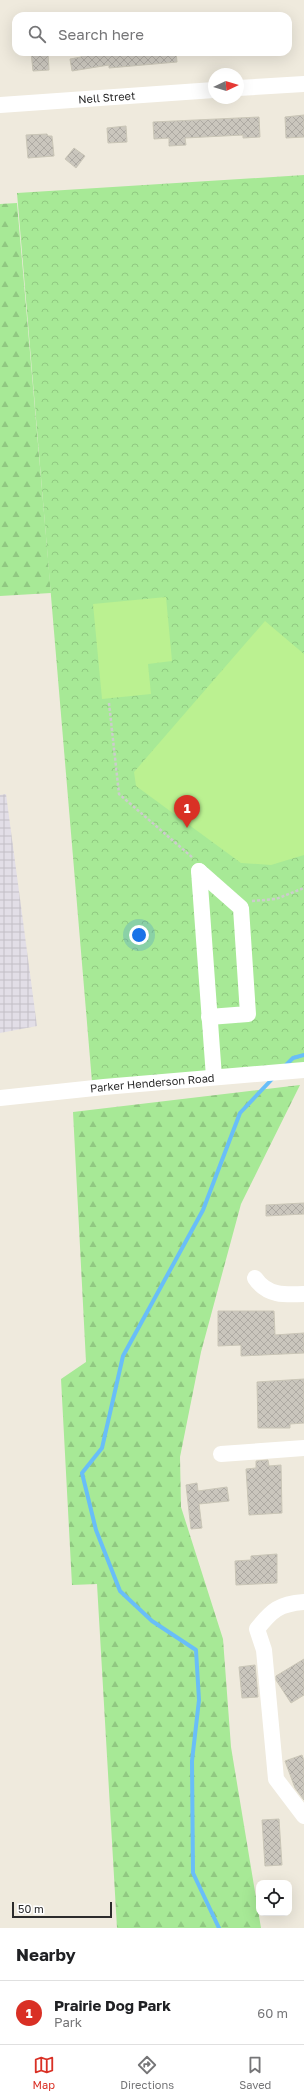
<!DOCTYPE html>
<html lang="en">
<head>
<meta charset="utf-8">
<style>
  :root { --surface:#fff; --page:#f6f6f6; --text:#202124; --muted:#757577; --line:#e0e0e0; --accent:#d93025 }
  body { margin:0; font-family:"Golos Text",sans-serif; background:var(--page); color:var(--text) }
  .controls { position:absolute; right:12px; bottom:12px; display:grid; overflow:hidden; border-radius:8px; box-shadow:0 4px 16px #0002 }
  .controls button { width:36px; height:36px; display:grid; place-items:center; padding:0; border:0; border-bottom:1px solid var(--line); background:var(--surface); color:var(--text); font:20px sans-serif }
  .compass { position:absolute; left:208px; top:68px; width:36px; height:36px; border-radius:50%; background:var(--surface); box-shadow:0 4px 16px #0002; rotate:86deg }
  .scale { position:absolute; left:12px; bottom:10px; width:100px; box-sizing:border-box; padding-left:4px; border:2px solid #2c2c2c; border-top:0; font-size:11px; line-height:14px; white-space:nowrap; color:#2c2c2c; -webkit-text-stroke:3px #fff; paint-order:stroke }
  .you { position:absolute; left:139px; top:935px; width:14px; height:14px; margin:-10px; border:3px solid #fff; border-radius:50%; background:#1a73e8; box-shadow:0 0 0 6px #1a73e833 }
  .badge { display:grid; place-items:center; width:26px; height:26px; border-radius:50%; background:var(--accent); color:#fff; font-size:13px; font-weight:700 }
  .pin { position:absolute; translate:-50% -33px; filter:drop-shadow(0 1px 2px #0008) }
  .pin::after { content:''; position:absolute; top:21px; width:14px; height:12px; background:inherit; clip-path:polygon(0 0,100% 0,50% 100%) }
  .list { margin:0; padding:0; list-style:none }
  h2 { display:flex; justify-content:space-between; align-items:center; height:52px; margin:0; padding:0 16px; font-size:17px }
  h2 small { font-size:13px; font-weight:400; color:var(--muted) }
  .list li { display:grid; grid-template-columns:26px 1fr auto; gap:12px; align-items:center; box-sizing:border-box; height:64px; padding:0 16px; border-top:1px solid var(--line) }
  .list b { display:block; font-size:15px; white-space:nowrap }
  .list p { margin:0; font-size:13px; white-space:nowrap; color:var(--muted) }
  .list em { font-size:13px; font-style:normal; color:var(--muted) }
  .icon { flex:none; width:22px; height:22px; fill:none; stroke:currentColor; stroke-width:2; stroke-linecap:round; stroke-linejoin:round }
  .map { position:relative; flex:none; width:304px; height:1928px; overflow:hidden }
  .search { position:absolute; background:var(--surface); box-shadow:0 4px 16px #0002; left:12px; right:12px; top:12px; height:44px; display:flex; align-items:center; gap:10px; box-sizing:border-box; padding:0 14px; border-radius:12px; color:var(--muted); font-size:15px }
  .sheet { height:116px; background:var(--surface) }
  nav { display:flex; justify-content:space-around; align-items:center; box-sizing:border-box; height:56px; border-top:1px solid var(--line); background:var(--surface); font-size:11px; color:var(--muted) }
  nav a { display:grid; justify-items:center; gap:2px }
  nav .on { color:var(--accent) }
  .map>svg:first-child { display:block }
</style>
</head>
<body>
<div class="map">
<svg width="304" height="1928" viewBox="0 0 304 1928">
  <defs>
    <pattern id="industrial-grid" width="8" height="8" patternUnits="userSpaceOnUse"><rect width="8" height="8" fill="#e2dee7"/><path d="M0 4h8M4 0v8" fill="none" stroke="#c2bfc6"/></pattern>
    <pattern id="forest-firs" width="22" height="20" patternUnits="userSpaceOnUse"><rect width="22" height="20" fill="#a7e996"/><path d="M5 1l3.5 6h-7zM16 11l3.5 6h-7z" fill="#90c881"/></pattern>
    <pattern id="park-crowns" width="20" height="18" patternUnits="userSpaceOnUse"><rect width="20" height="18" fill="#a7e996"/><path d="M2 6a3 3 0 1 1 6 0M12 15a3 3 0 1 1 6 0" fill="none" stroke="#90c881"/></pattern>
    <pattern id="building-cross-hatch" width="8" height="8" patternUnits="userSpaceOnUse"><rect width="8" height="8" fill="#cac6bd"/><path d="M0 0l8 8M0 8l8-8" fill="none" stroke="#aeaaa3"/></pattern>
  </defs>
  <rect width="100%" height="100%" fill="#efeadd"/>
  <!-- industrial -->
  <path fill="url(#industrial-grid)" d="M6,794l31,232 -37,7v-238z"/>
  <!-- forest -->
  <path fill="url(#forest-firs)" d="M17,203l34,390 -51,3v-392z
    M300,1085l-59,119 -40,148 -21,105 1,50 42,132 8,108 30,181h-144l-20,-344 -25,1 -11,-206 25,-17 -13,-250z"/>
  <!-- park -->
  <path fill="url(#park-crowns)" d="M304,175v889l-212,18 -75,-889z"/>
  <!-- pitch -->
  <path fill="#bbf191" d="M166,597l6,64 -24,3 3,30 -49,5 -9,-95z
    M265,621l39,33v201l-33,10 -30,-2 -105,-77 -2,-14z"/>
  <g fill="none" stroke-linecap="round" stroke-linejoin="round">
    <!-- stream -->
    <path stroke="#69bef8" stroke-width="4" d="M284,1067l9,-9 11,-3
      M219,1928l-26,-55 -1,-112 7,-61 -3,-50 -44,-29 -32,-30 -24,-61 -14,-57 20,-25 21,-92 80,-146 37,-97 34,-36"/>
  </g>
  <!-- building -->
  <path fill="url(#building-cross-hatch)" stroke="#cac6b7" d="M31,52h17l1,18 -16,1z
    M93,52h83l1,10 -68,6v-3l-37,6 -2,-12 11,-2v-3z
    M304,115v22l-18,1 -1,-21z
    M259,117l1,20 -17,1v-3l-58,3 1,7 -17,1v-8l-15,1 -1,-17z
    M126,126l1,16 -19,1 -1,-15z
    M47,134l1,2h4l2,20 -26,2 -2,-23z
    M74,148l11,8 -9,12 -11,-9z
    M304,1203v11l-38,2v-11z
    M218,1311h56l1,24 29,-2v20l-63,3v-11l-23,1z
    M304,1379v44l-14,1v4h-32l-1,-46z
    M268,1460l1,6 12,-1 1,48 -33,2 -3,-46 10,-1v-7z
    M197,1483l1,8 29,-4 2,14 -30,3 3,24 -11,1 -5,-44z
    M277,1554v29l-41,2 -1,-24 16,-1v-4z
    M304,1659v36l-13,8 -15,-23v-4z
    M255,1665l3,32 -16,1 -3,-31z
    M302,1755l2,6v39l-9,-12 -10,-27z
    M279,1819l3,46 -17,1 -3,-46z"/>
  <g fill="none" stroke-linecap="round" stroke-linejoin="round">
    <!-- path -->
    <path stroke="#ccc" stroke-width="2.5" stroke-dasharray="3 2" stroke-linecap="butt" d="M109,703l10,91 74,64
      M252,901l24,-2 28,-11"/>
    <!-- minor -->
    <g stroke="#fff" stroke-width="16">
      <path d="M238,88l66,-4"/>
      <path id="s1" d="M0,105l214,-15"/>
      <path d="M199,871l15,206"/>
      <path d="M199,871l42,37 7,106 -39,3"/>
      <path id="s2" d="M0,1098l104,-11 200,-17"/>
      <path d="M255,1278c12,18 30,17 49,16"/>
      <path d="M221,1454l83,-6"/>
      <path d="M304,1602c-25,2 -32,8 -47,27l7,21 12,129 28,37"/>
    </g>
  </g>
  <g text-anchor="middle" stroke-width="3.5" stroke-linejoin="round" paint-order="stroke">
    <!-- street labels -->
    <g font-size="11" fill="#2c2c2c" stroke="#fff">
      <text dy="4" stroke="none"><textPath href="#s1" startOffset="107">Nell Street</textPath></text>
      <text dy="4" stroke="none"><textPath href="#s2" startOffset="153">Parker Henderson Road</textPath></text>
    </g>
  </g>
</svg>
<div class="controls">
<button><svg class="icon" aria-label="locate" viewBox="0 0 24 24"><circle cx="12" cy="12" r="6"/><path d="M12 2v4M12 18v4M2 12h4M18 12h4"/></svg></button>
</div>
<svg class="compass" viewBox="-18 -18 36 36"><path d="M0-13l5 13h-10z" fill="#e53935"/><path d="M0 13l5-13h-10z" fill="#757577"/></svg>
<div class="scale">50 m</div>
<div class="you"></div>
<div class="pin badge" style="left:187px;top:828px">1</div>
<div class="search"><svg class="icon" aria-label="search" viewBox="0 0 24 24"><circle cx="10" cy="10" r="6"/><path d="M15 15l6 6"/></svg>Search here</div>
</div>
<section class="sheet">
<h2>Nearby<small></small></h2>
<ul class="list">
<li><span class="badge">1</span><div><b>Prairie Dog Park</b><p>Park</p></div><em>60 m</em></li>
</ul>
</section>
<nav>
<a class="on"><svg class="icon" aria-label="map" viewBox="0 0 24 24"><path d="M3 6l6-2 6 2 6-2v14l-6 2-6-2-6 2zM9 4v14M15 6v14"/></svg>Map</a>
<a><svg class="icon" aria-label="directions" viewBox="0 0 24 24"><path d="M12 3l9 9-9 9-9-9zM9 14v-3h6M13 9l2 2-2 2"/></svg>Directions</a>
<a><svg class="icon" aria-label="saved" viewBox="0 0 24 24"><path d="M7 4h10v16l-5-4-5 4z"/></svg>Saved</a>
</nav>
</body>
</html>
